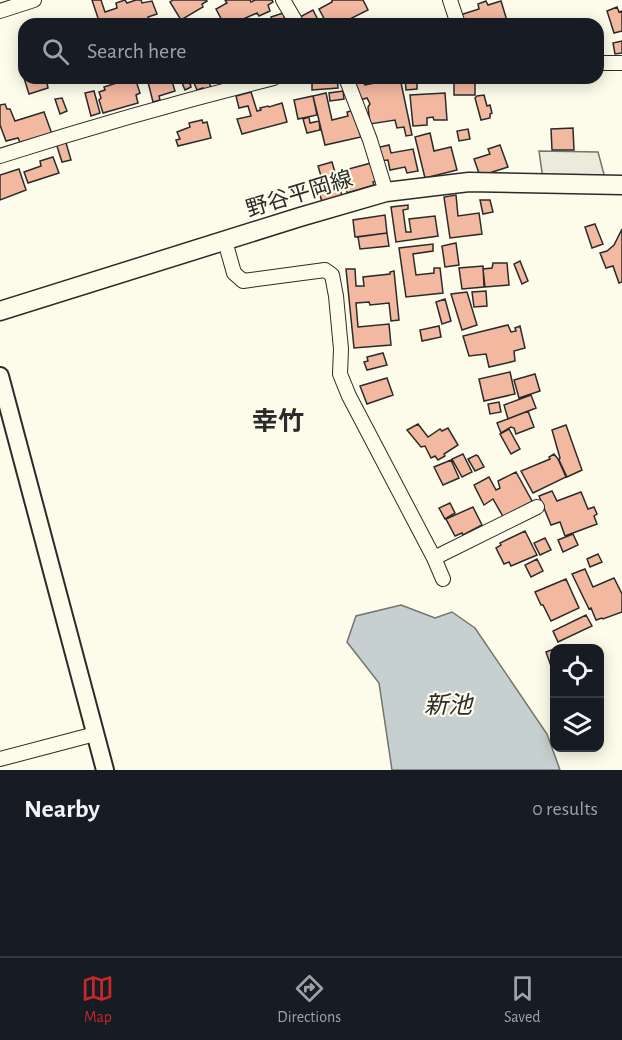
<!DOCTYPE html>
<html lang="en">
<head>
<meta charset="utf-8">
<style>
  :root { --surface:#171b24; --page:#20242c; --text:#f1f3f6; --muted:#9ea1a6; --line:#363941; --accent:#c62828 }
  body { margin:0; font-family:"Alegreya Sans","Noto Sans JP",sans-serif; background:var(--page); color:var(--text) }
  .controls { position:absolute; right:18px; bottom:18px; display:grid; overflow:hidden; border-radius:12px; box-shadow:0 3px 15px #0003 }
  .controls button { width:54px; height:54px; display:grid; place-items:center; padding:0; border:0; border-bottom:2px solid var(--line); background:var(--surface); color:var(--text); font:30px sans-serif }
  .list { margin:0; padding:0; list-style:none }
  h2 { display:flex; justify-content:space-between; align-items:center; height:78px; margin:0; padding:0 24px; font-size:26px }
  h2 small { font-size:20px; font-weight:400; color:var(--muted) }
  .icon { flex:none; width:33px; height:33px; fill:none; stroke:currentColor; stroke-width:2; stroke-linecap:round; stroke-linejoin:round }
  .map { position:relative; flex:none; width:622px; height:770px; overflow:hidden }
  .search { position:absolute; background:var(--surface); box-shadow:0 3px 15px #0003; left:18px; right:18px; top:18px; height:66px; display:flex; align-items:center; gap:15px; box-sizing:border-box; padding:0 21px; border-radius:18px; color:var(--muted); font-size:22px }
  .sheet { height:186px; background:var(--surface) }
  nav { display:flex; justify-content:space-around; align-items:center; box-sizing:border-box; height:84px; border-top:2px solid var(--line); background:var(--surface); font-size:16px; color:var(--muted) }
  nav a { display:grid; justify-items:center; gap:3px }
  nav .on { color:var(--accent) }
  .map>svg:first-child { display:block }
</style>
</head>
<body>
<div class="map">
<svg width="622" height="770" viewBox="0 0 622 770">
  <rect width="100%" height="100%" fill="#fdfbea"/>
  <!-- parking -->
  <path fill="#eceadb" stroke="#74746e" stroke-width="1.5" d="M539,151l59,1 7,26 -62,1z"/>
  <!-- water -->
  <path fill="#c7d0d0" stroke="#74746e" stroke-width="1.5" d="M401,605l34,13 17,-6 23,16 72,106 13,36h-168l-13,-87 -32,-41 9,-26z"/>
  <!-- building -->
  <path fill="#f2b8a0" stroke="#2b2b2b" stroke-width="1.5" d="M92,0h9l4,12 12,-4 -1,-5 9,-3 2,3 9,-3h5l1,3 10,-2 5,13 -9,3 1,4 -9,3h-40z
    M173,0h33l1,1 -5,3 1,3 -22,13 -11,-18z
    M225,0h25l1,2 4,-2h17l1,2 -5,3 2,6 -11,5 -2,-3 -25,11h-8l-8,-15 11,-6z
    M332,0h31l5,10 -28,14h-13l-8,-15 13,-7z
    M486,1l2,4 13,-4 7,23h-46l-2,-9 19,-6 -1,-5z
    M617,7l2,5 3,-1v20l-8,2 -7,-22z
    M313,10l7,14h-19l-3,-6z
    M283,13l3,11h-13l-2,-7z
    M622,41v12l-7,1 -2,-11z
    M24,78h26l2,4 -5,1 1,5 -19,6z
    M132,78h3l5,15 -4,2 2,8 -35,10 -4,-13 2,-2 -2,-6 6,-2 -1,-3z
    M147,78h24l4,13 -16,5 1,4 -7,2z
    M180,78h22l1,1 -13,5 1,3 -6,3z
    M207,78l4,9 -7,3 -1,-2 -6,2 -3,-7z
    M319,78h18l1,10 -26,2v-10h7z
    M350,78h10l5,7 35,-7 12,57 -6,1 -2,-9 -7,1 -2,-8 -25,4 -2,-17 2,-3 -3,-6 -7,2z
    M405,78h12v11l-11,1z
    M454,80h21v15h-21z
    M94,91l6,22 -9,3 -6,-23z
    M343,91l1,8 -14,2 -1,-8z
    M251,92l6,19 4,-1 -1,-2 8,-2 1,1 13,-4 5,19 -45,12 -5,-15 14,-3 -3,-10 -9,2 -3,-12z
    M326,93l6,27 16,-4 -1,-4 8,-2 6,27 -36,8 -12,-49z
    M445,93l2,27h-13l-1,-3 -6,1v7l-14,1 -3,-31z
    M484,95l3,11 3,-1 2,8 -2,1v4l-9,2 -6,-22 2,-2z
    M313,96l4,19 -19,4 -4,-19z
    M62,98l5,13 -7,3 -5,-15z
    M5,104l2,5h3l5,12 29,-9 8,22 -31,11 -3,-7 -12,3 -6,-16v-20z
    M309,117l1,6 9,-2 1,9 -13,3 -4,-14z
    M202,120l1,3 4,-1 4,16 -33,8 -2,-6 4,-1 -3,-7 13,-5 -1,-4z
    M573,128l1,22h-22l-1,-21z
    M468,129l2,10 -11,2 -2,-10z
    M430,133l4,18 17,-4 6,23 -32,8 -10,-41z
    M64,136l7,24 -9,2 -6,-19z
    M389,145l2,8 22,-4 5,22 -11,2 -2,-6 -15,3 -2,-10 -9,1 -3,-13z
    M500,145l8,22 -28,9 -6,-17 16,-5 -2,-5z
    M53,157l6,16 -31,10 -4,-11 17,-6 -1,-5z
    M332,162l10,34 -20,6 -7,-24 6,-2 -3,-10z
    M371,163l5,18 -3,1 1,3 -27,8 -1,-6 3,-2 -4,-15z
    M19,169l7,21 -26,10v-25z
    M456,195l2,21 21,-3 3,21 -32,4 -6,-41z
    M480,200h10l3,12 -10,2z
    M408,205v4l-5,1 3,22h5l-2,-13 26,-3 3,20 -42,6 -5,-35z
    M385,215l2,18 -32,4 -2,-17z
    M595,224l8,20 -11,4 -7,-21z
    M622,229v53l-3,1 -6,-17 -7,2 -6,-15 7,-2 7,-6z
    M387,233l2,13 -29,3 -2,-12z
    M456,243l3,22 -14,2 -3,-21z
    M433,244v7l-20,3 3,21 18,-2v-5h6l3,25 -37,4 -7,-49z
    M520,261l8,20 -6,3 -8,-20z
    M493,263h14l2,22 -24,2 -2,-18 9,-1z
    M483,266l1,21 -22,2 -3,-21z
    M346,269h9l1,17h8l-1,-9 27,-3v-2l4,-1 5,49 -8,1 -2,-18 -19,2 -1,-3 -13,1 2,24 31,-3 2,21 -37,3z
    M486,291l1,15 -13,1 -2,-15z
    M467,292l10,33 -15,5 -11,-36z
    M445,299l6,22 -9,3 -6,-22z
    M508,325l3,7 5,-1 -1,-3 5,-2 5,22 -11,3 1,10 -26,6 -3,-13 -17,2 -6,-20z
    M439,326l2,11 -19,4 -2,-11z
    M383,353l4,12 -20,5 -3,-8 4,-1 -1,-4z
    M510,372l5,22 -31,7 -5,-22z
    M535,374l5,17 -21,7 -5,-18z
    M387,378l6,17 -26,9 -7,-18z
    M531,395l5,13 -28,11 -4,-14z
    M499,402l2,10 -11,2 -2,-10z
    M528,411l6,16 -18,7 -2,-6 -3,-1 -10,6 -4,-10z
    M418,424l10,13 12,-8 2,2 6,-3 10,17 -14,9 1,2 -7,4 -3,-4 -4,2 -6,-12 -4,1 -14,-17z
    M566,425l16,45 -15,7 -8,-17 1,-2 -8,-28z
    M509,429l11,20 -9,5 -11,-20z
    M463,454l9,18 -10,5 -10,-18z
    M554,454l4,5 8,18 -33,16 -12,-22 29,-12 -1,-2z
    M476,455l2,1 6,11 -9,4 -7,-12z
    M451,460l8,18 -16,7 -9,-18z
    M516,472l16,29 -5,8 -22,11 -12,-21 -9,6 -10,-20 15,-8 7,13 4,-2 -2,-7z
    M552,491l5,10 24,-9 7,17 6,-2 3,7 -3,2 3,8 -32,12 -5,-14 -9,3 -12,-29z
    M450,503l5,10 -10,6 -6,-11z
    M473,507l9,18 -19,10 -1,-2 -7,3 -9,-17z
    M525,531l12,24 -26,11 -2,-4 -5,2 -8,-16 5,-3 -1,-2z
    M573,534l5,11 -15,7 -5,-12z
    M545,538l6,12 -11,5 -6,-12z
    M598,554l4,8 -12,5 -3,-8z
    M537,559l6,12 -12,6 -6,-12z
    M585,569l8,18 21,-9 8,16v18l-19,7 -1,-1 -6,2 -5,-12 -2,1 -17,-35z
    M566,579l13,29 -28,13 -8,-16h-2l-6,-13z
    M586,615l6,11 -34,16 -5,-11z
    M554,649v19l-2,1 -6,-17z"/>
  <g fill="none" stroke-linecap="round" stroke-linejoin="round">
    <defs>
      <path id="minor" d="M283,0l14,24
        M450,0l8,24
        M0,11l34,-11
        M598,63h24
        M346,78l24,62 16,52
        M0,156c91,-29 182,-55 274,-78
        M225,241l9,32 9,8 82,-11 7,5 4,21 5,53 -1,25 9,22 85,162 9,21
        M434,558l103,-51
        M0,759l95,-25"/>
      <path id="tertiary" d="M0,376l105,394"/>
      <path id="secondary" d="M0,311l300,-94 86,-25 83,-10 153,3"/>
    </defs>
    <!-- minor casing -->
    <use href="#minor" stroke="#2b2b2b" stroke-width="16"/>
    <!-- tertiary casing -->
    <use href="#tertiary" stroke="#2b2b2b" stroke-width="20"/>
    <!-- secondary casing -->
    <use href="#secondary" stroke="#2b2b2b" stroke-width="21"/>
    <!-- minor -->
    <use href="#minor" stroke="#fdfbea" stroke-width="14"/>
    <!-- tertiary -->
    <use href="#tertiary" stroke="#fdfbea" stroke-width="16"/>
    <!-- secondary -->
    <use href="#secondary" stroke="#fdfbea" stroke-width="18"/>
  </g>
  <g text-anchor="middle" stroke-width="4.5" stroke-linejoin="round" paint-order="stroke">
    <!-- street labels -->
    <g font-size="22" fill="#2b2b2b" stroke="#fdfbea">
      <text transform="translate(299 193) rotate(-17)" y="8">野谷平岡線</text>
    </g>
    <!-- water labels -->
    <g font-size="24" font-style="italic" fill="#2b2b2b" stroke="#fdfbea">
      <text x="448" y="713">新池</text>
    </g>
    <!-- quarter labels -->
    <g font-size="26" font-weight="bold" fill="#2b2b2b" stroke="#fdfbea">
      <text x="278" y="430">幸竹</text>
    </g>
  </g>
</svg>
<div class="controls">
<button><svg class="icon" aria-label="locate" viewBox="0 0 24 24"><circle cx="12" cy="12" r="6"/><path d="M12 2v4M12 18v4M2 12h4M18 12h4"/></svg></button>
<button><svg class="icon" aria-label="layers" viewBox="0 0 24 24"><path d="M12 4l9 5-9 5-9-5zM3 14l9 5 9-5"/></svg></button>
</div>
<div class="search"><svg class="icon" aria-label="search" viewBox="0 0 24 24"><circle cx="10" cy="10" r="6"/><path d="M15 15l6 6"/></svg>Search here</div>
</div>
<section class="sheet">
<h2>Nearby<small>0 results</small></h2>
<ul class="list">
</ul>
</section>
<nav>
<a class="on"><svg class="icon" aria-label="map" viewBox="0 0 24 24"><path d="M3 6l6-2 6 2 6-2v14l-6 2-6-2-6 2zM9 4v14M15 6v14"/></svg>Map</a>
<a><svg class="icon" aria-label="directions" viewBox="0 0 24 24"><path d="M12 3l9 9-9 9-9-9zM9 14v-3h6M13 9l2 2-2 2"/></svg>Directions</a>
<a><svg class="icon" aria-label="saved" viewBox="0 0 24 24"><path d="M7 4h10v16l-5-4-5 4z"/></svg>Saved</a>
</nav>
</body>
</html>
